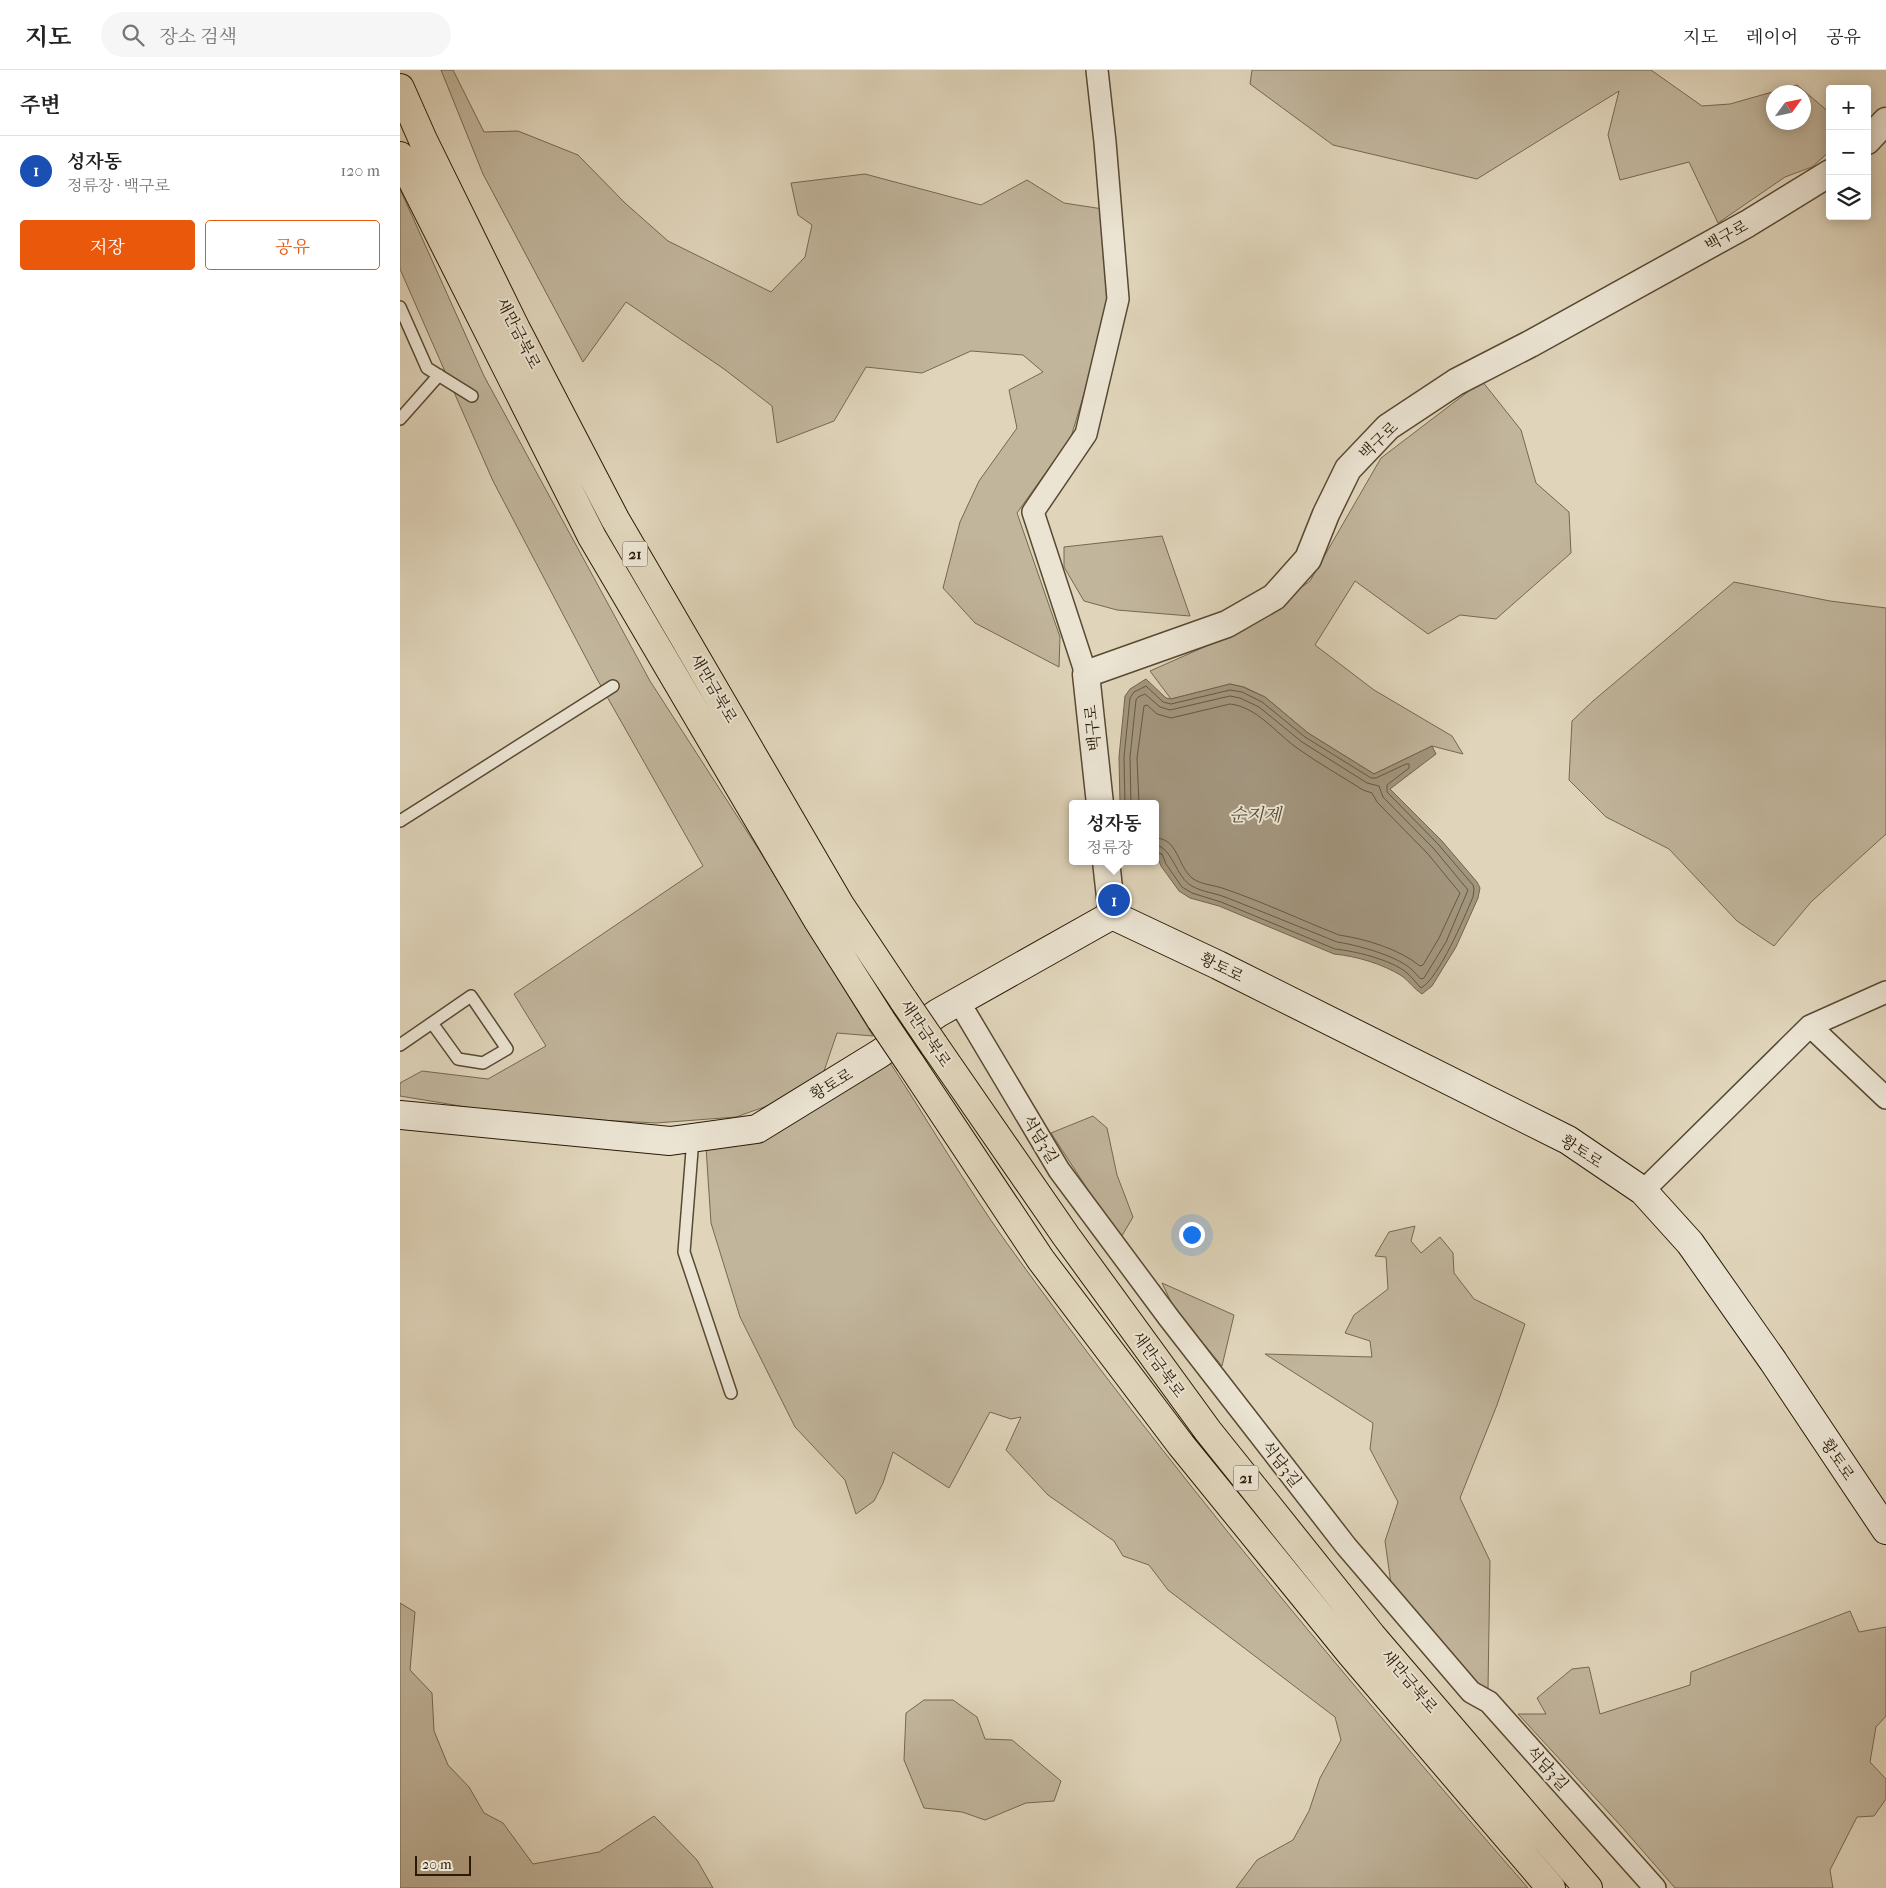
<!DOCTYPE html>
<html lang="ko">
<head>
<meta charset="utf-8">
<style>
  :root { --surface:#fff; --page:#f6f6f6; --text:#222; --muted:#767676; --line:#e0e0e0; --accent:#ea580c }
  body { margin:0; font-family:"IM FELL French Canon","Noto Serif KR",serif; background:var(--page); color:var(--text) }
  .controls { position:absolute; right:15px; top:15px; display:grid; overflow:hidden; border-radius:5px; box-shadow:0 2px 12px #0003 }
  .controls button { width:45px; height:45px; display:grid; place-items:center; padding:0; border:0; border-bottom:1px solid var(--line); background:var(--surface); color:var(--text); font:25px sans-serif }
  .compass { position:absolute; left:1366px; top:15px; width:45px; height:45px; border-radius:50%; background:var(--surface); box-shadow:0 2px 12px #0003; rotate:57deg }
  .scale { position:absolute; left:15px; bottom:12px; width:56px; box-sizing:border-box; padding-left:5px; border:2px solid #2a1a05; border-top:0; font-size:14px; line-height:18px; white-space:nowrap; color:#2a1a05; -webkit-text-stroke:4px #ebe4d3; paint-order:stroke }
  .you { position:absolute; left:791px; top:1164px; width:18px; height:18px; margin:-12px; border:4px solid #fff; border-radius:50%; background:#1a73e8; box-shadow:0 0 0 8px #1a73e833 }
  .badge { display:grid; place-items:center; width:32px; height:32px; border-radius:50%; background:var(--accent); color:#fff; font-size:16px; font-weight:700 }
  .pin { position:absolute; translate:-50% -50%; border:2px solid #fff; box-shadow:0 1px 5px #0006 }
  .popup { position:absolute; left:669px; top:730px; width:90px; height:65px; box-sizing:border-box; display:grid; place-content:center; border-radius:5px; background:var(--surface); filter:drop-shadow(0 1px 4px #0005); font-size:16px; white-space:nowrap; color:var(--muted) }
  .popup b { font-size:19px; color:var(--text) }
  .popup::after { content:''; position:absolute; left:50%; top:100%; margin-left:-10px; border:10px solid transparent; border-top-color:var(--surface) }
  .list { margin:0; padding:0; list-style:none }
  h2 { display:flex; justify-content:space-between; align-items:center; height:65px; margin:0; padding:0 20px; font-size:21px }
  h2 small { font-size:16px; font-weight:400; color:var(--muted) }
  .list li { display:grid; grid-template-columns:32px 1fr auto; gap:15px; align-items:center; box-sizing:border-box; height:70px; padding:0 20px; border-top:1px solid var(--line) }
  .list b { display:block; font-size:19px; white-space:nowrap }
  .list p { margin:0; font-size:16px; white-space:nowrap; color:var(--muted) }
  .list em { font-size:16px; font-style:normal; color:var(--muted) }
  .actions { display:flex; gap:10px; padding:15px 20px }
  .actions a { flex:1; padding:11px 0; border:1px solid var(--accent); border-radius:5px; text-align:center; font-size:18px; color:var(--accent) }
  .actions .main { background:var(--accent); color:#fff }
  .icon { flex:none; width:28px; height:28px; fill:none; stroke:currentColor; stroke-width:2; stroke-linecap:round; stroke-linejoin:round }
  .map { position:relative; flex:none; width:1486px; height:1818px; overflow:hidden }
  header { display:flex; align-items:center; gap:30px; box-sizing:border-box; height:70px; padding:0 25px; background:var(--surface); border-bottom:1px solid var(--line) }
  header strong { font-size:24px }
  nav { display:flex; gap:28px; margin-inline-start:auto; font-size:18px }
  .search { width:350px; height:45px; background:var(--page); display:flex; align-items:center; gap:12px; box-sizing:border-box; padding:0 18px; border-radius:28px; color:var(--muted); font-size:19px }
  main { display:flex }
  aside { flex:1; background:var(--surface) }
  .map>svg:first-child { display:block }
</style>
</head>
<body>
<header>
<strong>지도</strong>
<div class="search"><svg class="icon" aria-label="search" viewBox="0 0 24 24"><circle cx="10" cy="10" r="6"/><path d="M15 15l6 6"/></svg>장소 검색</div>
<nav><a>지도</a><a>레이어</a><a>공유</a></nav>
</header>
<main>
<aside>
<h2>주변<small></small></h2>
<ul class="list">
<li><span class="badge" style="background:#1a4fb4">1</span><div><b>성자동</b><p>정류장 · 백구로</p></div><em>120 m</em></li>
</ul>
<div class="actions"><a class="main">저장</a><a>공유</a></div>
</aside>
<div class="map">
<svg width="1486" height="1818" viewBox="0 0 1486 1818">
  <rect width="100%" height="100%" fill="#e0d5bb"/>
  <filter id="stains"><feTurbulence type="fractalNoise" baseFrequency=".004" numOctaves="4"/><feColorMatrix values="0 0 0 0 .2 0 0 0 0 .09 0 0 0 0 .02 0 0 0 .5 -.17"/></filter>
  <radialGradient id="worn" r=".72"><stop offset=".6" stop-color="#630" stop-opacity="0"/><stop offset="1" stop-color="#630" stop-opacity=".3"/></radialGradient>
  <!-- green -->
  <path fill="#c1b59c" stroke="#766850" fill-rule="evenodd" d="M41,0h12l31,62 34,-1 60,24 47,48 43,38 103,51 34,-35 7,-32 -14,-10 -7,-32 74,-9 116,31 46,-25 37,23 39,6 7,78 -5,37 -34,113 -54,76 43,124 -1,30 -84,-44 -32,-35 17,-66 19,-41 38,-53 -8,-38 34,-18 -20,-17 -52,-4 -49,22 -56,-6 -32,54 -57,22 -5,-37 -48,-37 -98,-67 -43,60 -100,-188z
    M852,0h399l51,36 28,-2 67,-19 33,28v38l-18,16 -27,10 -67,46 -29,-61 -69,18 -12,-45 11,-44 -142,88 -144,-34 -83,-61zM1374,22h30v30h-30z
    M0,119l84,187 166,305 109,169 114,186 -36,-3 -14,41 -39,26 -48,17 -80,6 -135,-7 -121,-20v-13l22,-12 66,8 58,-33 -32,-52 189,-128 -106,-187 -104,-198 -93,-212z
    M1082,311l39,49 15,53 33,29 2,41 -75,66 -36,-4 -32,19 -73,-53 -40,64 59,45 78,46 11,18 -31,-8 -58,28 -66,-41 -43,-36 -21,-10 -14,-3 -59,15 -21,-28 95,-42 65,-48 71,-123z
    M762,466l28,80 -73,-6 -33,-9 -20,-34v-20z
    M1334,512l96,19 56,7v226l-75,68 -37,44 -37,-25 -68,-72 -63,-32 -37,-37 3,-59 21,-20z
    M489,991c39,60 76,123 117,181 162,225 340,437 522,646h-292l21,-28 36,-20 16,-29 11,-33 21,-38 -6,-23 -167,-127 -19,-25 -26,-9 -9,-15 -66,-46 -42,-45 15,-33 -10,2 -21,-7 -41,76 -56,-36 -10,31 -9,18 -18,13 -11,-34 -50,-53 -55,-110 -29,-94 -5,-76z
    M693,1046l14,12 10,47 16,42 -13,22 -69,-106z
    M1015,1156l-4,15 10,12 19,-16 13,16 1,20 20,26 51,25 -28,81 -37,93 30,63 -2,128 -19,-10 -77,-88 -7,-50 13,-39 -28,-53 3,-26 -108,-69 107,3 -2,-16 -25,-8 9,-18 34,-26 -2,-32 -11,-1 14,-24z
    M762,1213l72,32 -12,51 -48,-58z
    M0,1533l15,9 -5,58 22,23 2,38 14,34 21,22 15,26 19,10 30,41 66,-12 55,-36 43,44 16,28h-313z
    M1450,1541l9,21 27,-5v89l-10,11 -6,35 16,17v20l-12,17 -17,1 -27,53 3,18h-158l-54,-62 -103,-112h28l-9,-16 35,-29 17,-2 11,47 90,-29 1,-13z
    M524,1630h29l24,17 8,22 27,1 49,41 -7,20 -28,2 -41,17 -23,-8 -38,-4 -20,-48 2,-47z"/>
  <!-- water -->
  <path fill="#a2957d" stroke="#72644d" d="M746,609l20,19 5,1 59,-15 13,3 22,10 43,36 66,41 58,-28 4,8 -46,35 52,52 35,41 3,6 -2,10 -22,49 -24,39 -10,8c-8,-5 -13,-13 -20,-18 -19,-12 -46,-20 -68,-22l-115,-48 -29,-8 -11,-7 -18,-25 -6,-15v-47l-35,-1 -1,-46 6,-61 5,-7z"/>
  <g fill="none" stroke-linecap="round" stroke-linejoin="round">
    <!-- shore -->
    <path stroke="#665841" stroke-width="1" d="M725,734l-1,-47 6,-59 4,-6 12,-6 17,16 8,2 59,-14 12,2 20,10 43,35 66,41h5l30,-14h3v4l-22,17v7l51,52 35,41 1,4 -1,8c-9,21 -34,81 -52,91 -5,-5 -9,-11 -14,-15 -15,-13 -52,-22 -72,-24l-114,-47 -29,-9 -10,-6 -16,-23 -4,-10 -7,-2
      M731,734l-1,-47 6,-57 2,-3 7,-3 15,13 10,3 60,-14 10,2 19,9 43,35 65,41 12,3 4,11 51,52 34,41 -22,52 -22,36 -3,1c-4,-3 -7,-8 -11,-11 -16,-13 -53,-23 -73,-26 -37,-15 -74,-30 -112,-45 -10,-4 -23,-5 -33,-11 -16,-8 -20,-40 -37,-41
      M739,734l-2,-46 7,-52 3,-1 10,9 14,4 59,-14c27,3 46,29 67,44 21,15 44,28 66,42l9,3 5,9 51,52 32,39 -21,45 -16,27 -3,1c-21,-17 -54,-27 -81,-31 -38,-15 -76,-33 -114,-46 -10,-4 -24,-4 -33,-11 -15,-13 -14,-40 -37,-40"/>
    <defs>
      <path id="service" d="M0,237l27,61 45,28
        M0,349l39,-44
        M0,751l213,-135
        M0,975l71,-49 36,53 -24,14 -25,-4 -26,-36
        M293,1068l-9,114 47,141"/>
      <path id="minor" d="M686,604l-53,-162 53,-78 32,-135 -13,-157 -8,-72
        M559,932l100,168 110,148 177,228 125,146 18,10 166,186
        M1410,956l76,72
        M1243,1121l167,-165 76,-34"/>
      <path id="tertiary" d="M1467,71l19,-20
        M700,734l-14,-130 141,-50 47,-27 34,-38 18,-45 22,-45 40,-42 68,-45 74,-38 217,-120 83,-51
        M706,791l6,54"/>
      <path id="secondary" d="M0,1045l270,26 87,-12 122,-75 59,-41 174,-98 106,50 350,175 75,51 47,52 83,118 113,169"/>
      <path id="trunk" d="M0,18l23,52 93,189 99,190 225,386 64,96
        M0,86l192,381 225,382 64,101
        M534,975l132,191 142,195 164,205 216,252
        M510,993l131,197 140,185 170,209 200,234"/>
    </defs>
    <!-- service casing -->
    <use href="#service" stroke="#584932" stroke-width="14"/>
    <!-- minor casing -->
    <use href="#minor" stroke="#584932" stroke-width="24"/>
    <!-- tertiary casing -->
    <use href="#tertiary" stroke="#584932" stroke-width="29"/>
    <!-- secondary casing -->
    <use href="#secondary" stroke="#2a1a05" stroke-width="30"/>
    <!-- trunk casing -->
    <use href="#trunk" stroke="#2a1a05" stroke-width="30"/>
    <!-- service -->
    <use href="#service" stroke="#ebe4d3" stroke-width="11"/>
    <!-- minor -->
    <use href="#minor" stroke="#ebe4d3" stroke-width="21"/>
    <!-- tertiary -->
    <use href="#tertiary" stroke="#ebe4d3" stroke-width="26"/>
    <!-- secondary -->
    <use href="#secondary" stroke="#ebe4d3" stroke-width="28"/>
    <!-- trunk -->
    <use href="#trunk" stroke="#e0d5bb" stroke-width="28"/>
    <defs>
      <path id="trunk-bridge" d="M504,931l30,44
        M481,950l29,43"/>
    </defs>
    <!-- trunk-bridge casing -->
    <use href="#trunk-bridge" stroke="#2a1a05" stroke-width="30" stroke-linecap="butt"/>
    <!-- trunk-bridge -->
    <use href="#trunk-bridge" stroke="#e0d5bb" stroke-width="28"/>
  </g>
  <g text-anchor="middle" stroke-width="4" stroke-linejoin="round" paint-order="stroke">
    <!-- shield labels -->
    <g fill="#ebe4d3" stroke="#645743" stroke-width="1">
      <rect x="222.5" y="471.5" width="25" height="25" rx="4"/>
      <rect x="833.5" y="1395.5" width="25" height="25" rx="4"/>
    </g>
    <g font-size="15" font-weight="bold" fill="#2a1a05">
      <text x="235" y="489">21</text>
      <text x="846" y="1413">21</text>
    </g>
    <!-- street labels -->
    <g font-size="16" fill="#2a1a05" stroke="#ebe4d3">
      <text transform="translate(1326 165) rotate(-29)" y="6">백구로</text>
      <text transform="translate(119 263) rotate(63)" y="6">새만금북로</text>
      <text transform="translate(978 370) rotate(-43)" y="6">백구로</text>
      <text transform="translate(314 618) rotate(60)" y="6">새만금북로</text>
      <text transform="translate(692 658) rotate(-96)" y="6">백구로</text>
      <text transform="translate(822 897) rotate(26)" y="6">황토로</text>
      <text transform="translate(526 963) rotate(56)" y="6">새만금북로</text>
      <text transform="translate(431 1014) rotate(-31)" y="6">황토로</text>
      <text transform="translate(641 1069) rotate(59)" y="6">석담3길</text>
      <text transform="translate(1182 1081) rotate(33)" y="6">황토로</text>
      <text transform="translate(759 1294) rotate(54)" y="6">새만금북로</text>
      <text transform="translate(1438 1389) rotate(56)" y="6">황토로</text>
      <text transform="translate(882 1394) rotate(52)" y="6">석담3길</text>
      <text transform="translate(1010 1611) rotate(50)" y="6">새만금북로</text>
      <text transform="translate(1148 1698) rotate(48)" y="6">석담3길</text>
    </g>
    <!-- water labels -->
    <g font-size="18" font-style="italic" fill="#5a4b35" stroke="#ebe4d3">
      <text x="855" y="751">순지제</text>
    </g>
  </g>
  <rect width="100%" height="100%" filter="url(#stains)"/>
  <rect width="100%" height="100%" fill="url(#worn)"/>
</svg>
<div class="controls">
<button>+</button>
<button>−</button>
<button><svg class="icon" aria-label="layers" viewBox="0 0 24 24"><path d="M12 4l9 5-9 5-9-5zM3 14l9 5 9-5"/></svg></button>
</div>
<svg class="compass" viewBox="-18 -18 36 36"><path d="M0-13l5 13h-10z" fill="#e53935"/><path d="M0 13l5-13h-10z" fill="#767676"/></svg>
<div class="scale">20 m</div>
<div class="you"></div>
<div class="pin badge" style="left:714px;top:830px;background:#1a4fb4">1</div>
<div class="popup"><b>성자동</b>정류장</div>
</div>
</main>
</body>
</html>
